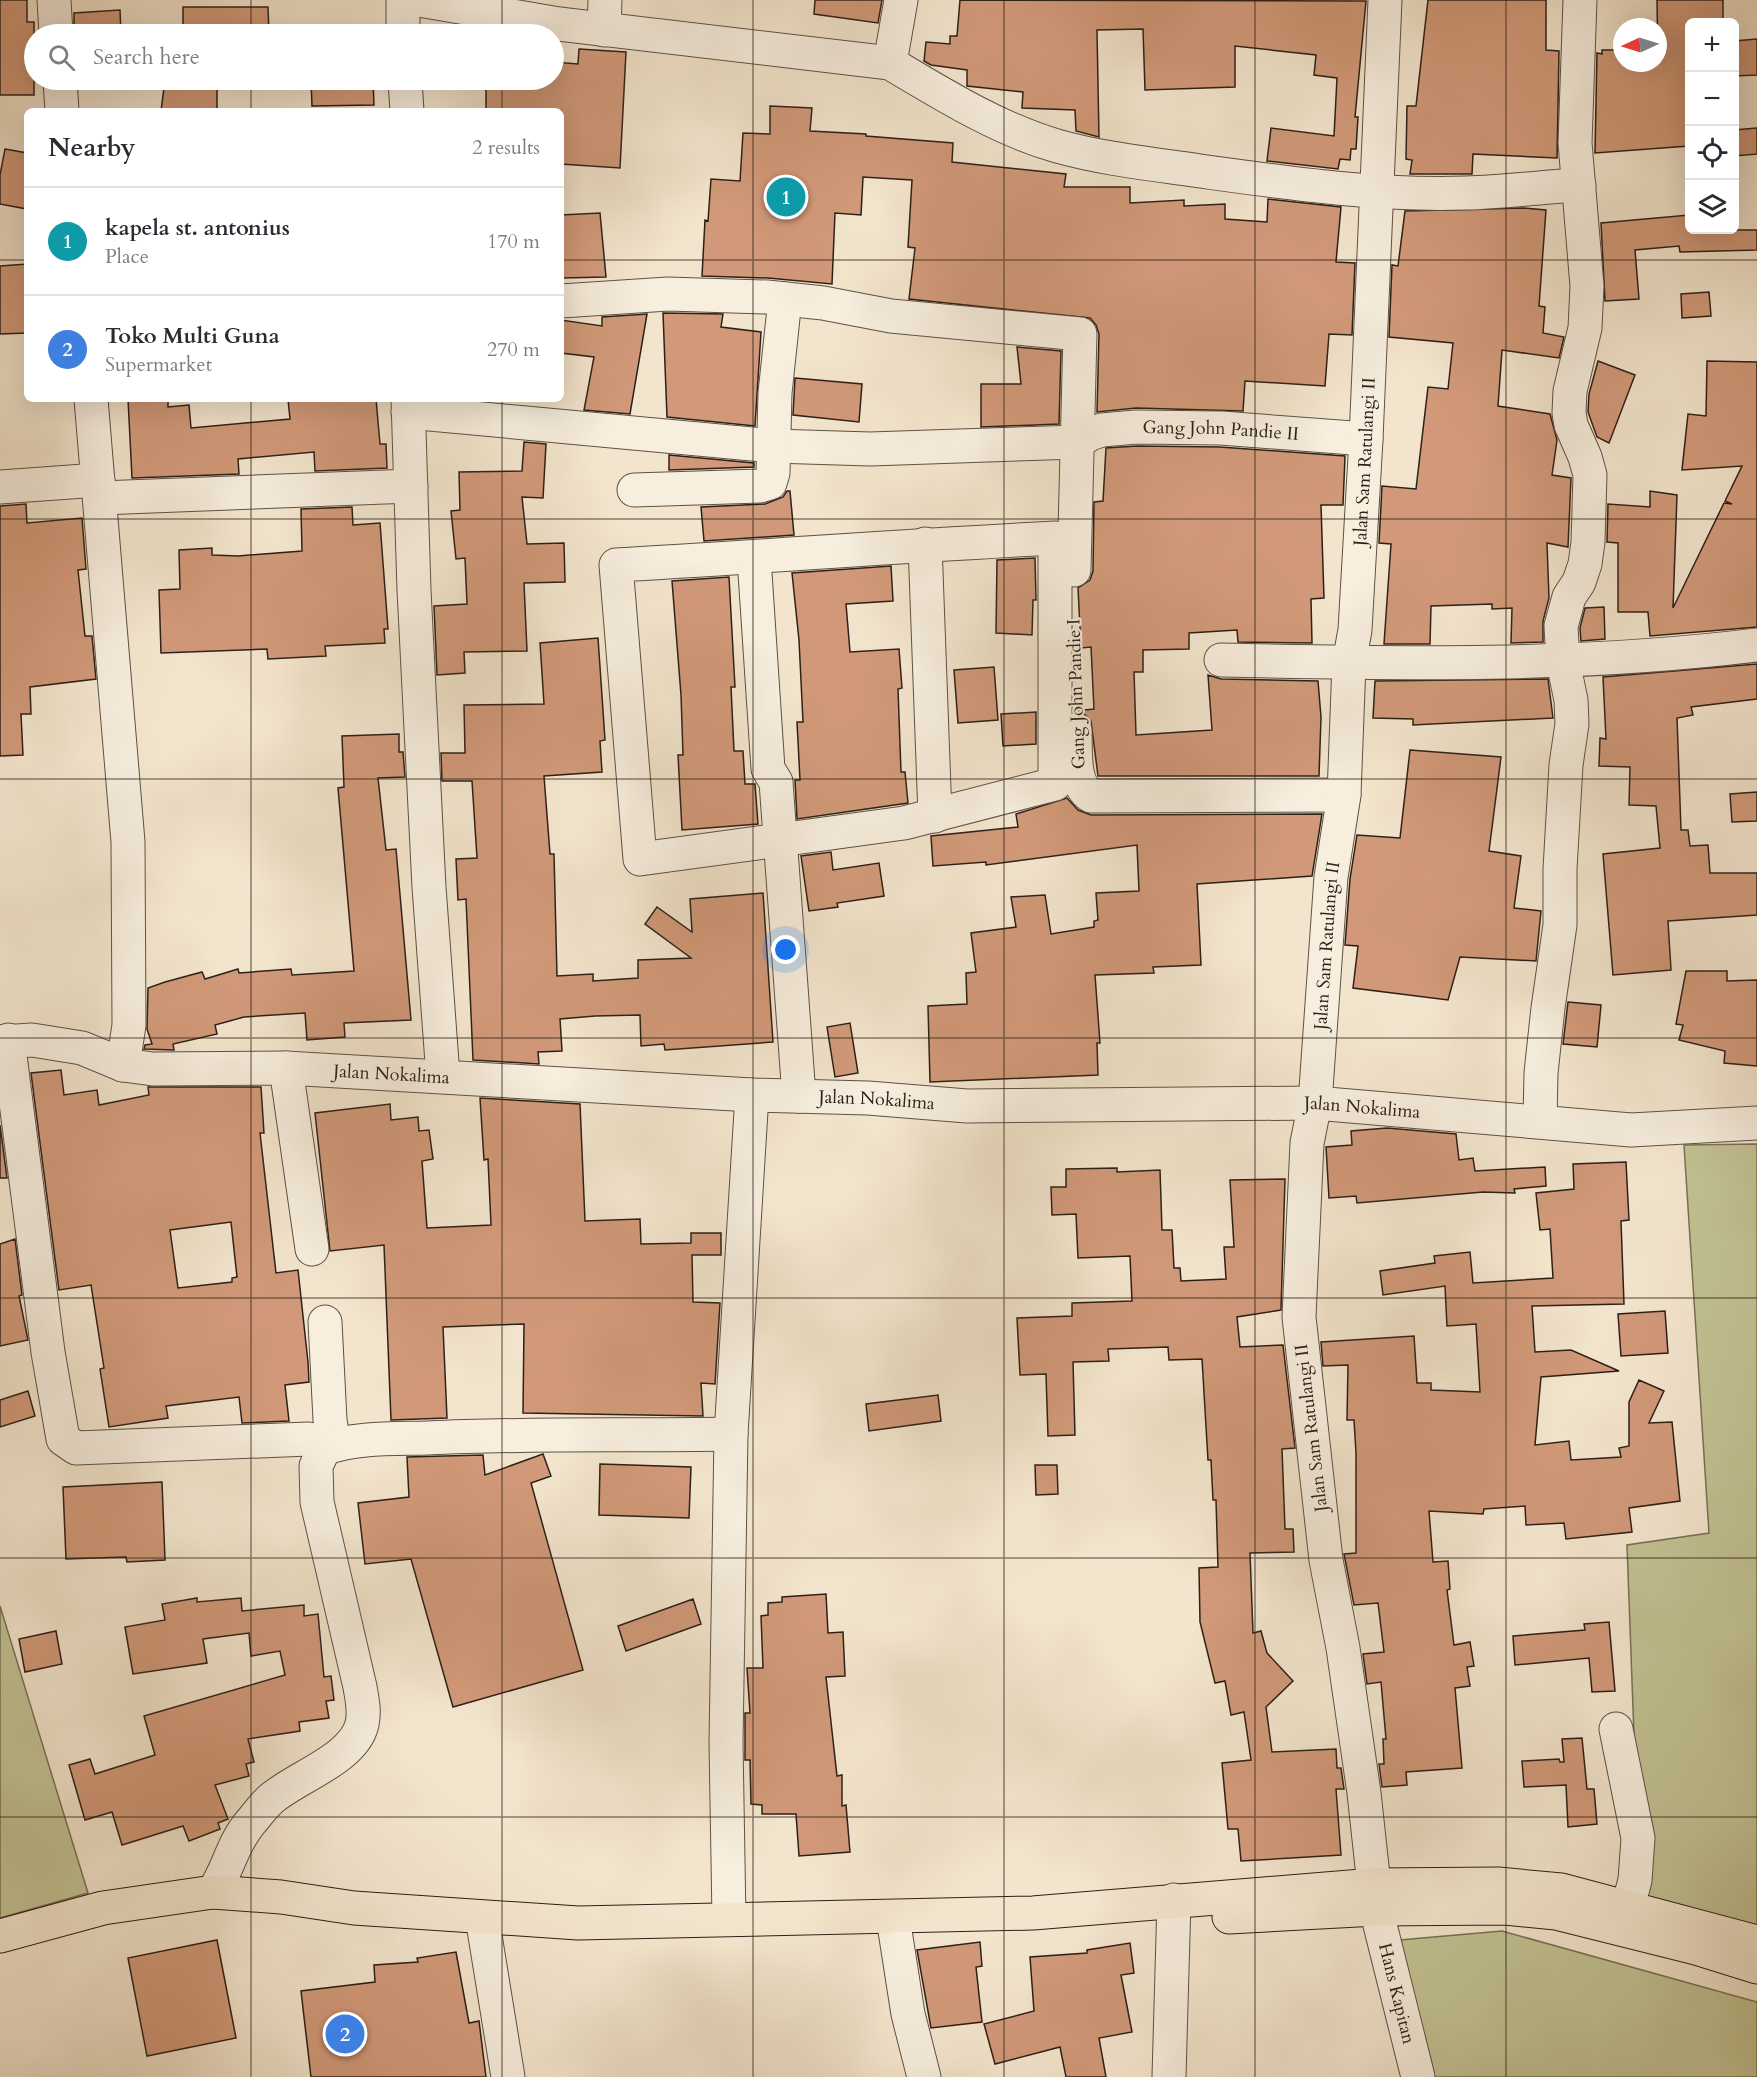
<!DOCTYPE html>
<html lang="en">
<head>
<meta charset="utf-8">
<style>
  :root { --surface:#fff; --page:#f7f7f7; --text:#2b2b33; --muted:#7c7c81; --line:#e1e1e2; --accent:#d93025 }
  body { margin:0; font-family:Cardo,serif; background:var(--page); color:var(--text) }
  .controls { position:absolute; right:18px; top:18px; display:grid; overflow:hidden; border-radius:9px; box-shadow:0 6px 24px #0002 }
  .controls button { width:54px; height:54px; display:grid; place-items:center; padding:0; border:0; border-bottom:2px solid var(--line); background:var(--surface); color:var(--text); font:30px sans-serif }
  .compass { position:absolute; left:1613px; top:18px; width:54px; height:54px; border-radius:50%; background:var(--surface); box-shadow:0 6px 24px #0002; rotate:266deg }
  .you { position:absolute; left:786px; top:950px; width:21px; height:21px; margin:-15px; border:4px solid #fff; border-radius:50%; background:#1a73e8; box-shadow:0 0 0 9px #1a73e833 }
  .badge { display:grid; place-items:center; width:39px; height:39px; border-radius:50%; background:var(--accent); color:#fff; font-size:20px; font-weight:700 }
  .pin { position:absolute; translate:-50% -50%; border:3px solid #fff; box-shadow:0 2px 6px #0006 }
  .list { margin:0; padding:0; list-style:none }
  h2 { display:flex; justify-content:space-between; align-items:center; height:78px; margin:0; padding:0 24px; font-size:26px }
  h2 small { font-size:20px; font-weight:400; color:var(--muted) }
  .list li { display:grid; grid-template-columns:39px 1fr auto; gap:18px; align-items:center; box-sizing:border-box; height:108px; padding:0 24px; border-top:2px solid var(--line) }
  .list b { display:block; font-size:22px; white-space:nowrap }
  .list p { margin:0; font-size:20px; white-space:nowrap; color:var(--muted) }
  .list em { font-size:20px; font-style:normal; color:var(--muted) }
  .icon { flex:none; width:33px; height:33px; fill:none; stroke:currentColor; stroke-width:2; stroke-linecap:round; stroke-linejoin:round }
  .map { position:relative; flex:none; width:1757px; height:2077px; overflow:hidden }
  .search { position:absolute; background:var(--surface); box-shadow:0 6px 24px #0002; left:24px; top:24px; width:540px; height:66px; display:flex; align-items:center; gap:15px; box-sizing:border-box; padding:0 21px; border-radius:33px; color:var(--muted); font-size:22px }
  .panel { position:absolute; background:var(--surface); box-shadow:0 6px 24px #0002; left:24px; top:108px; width:540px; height:294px; border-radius:9px }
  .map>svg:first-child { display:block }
</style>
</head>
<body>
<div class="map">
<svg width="1757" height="2077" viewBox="0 0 1757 2077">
  <rect width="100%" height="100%" fill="#f3e5cd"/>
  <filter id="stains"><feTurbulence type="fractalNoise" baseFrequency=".00333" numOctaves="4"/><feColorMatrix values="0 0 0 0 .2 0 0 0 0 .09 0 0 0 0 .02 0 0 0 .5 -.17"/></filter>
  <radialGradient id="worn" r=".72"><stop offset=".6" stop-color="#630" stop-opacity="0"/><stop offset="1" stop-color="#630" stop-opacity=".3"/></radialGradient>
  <!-- green -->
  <path fill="#c2c293" stroke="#787156" stroke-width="1.5" d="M1757,1144v791l-117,-36 -13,-354 82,-12 -25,-388z
    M0,1606l88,287 -88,25z
    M1502,1931l255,71v75h-324l-33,-137z"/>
  <!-- building -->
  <path fill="#d19979" stroke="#2d2018" stroke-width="1.5" fill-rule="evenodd" d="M0,0h27v22h7v73h-34z
    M815,0h67l-4,23 -64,-9z
    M960,0l406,1 -11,116h3l-2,32h-5l-1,11 -10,-1 -2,10 -71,-8 4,-33 63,8 3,-58 -23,-3 2,-20 -81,-9v41l-90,3 -2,-61 -46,1 2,107 -23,-6 -1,-21 -53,-2 1,-16 -56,-6v-16l-36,-5 -7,-4 2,-19 24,2v-8h7z
    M1428,0h118v50l13,1 -2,107 -84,-4 -1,20h-62l2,-14 -6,-1 1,-53h9z
    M1657,0h66v22h-34v124l-94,7 2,-100 5,1v-4h20v13h36z
    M183,7h85l1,27h-86z
    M120,10l1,24h-47v-21z
    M1757,39v36l-23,1v-35z
    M579,49l47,3 -6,116 -59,-4v-53h-75v-31h68v-18l24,2z
    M165,80h52v31h-56z
    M311,80h62l1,25 -62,1z
    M770,106l42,2 -2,23 56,3v2l87,7 -1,19 114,12 -2,13h66v16l54,-3v6l41,-2v15l42,3 1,-23 73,8 -5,55 19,1 -3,72 -23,-1 -4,52 -80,-5 -2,30 -107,-3 -39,4 2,-78 -3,-9 -6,-7 -181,-19 6,-51 -7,-1 4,-67 -49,-3 -2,38 -26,-2 -3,71 -64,-6 -66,-2 3,-56 3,1 3,-42 29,2 3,-48 27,1z
    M1757,128v26l-23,2v-26z
    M5,149l22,4v56l-27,-5v-29z
    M1523,208l23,2 -7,96 6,1 -2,26 21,4 -5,21 -57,-8 -4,56 52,8 7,26 -5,35 19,3 -3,69 -21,-4 2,55 -6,23v21l-32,1 1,-35 -20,1v-5l-61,2 -1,38h-46l7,-100 -12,-1 3,-57 34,3 12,-102 20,2 5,-46 -64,-6 3,-72 6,1 7,-55z
    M600,213l6,64 -45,1v-63z
    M1689,215v15h68v20l-77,2 -1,-6 -44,4 4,49 -34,2 -4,-78z
    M27,264v69l-27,1v-68z
    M1709,292l2,24 -29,2 -1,-24z
    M663,313l60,1 -2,13 40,5 -6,94 -88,-9z
    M647,314l-17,100 -46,-4 10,-53 -33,-4v-33l41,6v-9z
    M1017,347l44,4 -2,73 -78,3v-43h40z
    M1598,361l37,14 -26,68 -12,-6 -9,-25 1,-18z
    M1707,361l50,1v265l-107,9 -2,-24h-30v-69l-11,-1 1,-38 42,3v-16l27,4 -4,113 51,-105 8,1 -7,-3 17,-35 -60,4 6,-56 18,2z
    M795,378l67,6 -3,38 -66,-7z
    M128,399h40v8l21,-2 2,23 99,-9 -2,-20h88l4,45h6l1,24 -72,3 -1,-19 -76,7 1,15 -107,4z
    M524,442l22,2 -3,54 -21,-1 5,47 37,-1 1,39 -41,1 3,68 -63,1 1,21 -28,2 -3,-69 33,-2 -2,-46 -9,1 -5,-48 9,-1 -1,-38 63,-1z
    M1137,446l83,1 125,9 -2,49h-22l3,93 -13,1 1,44 -74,-1 -1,-12 -48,3v16l-46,1v22h-9l2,63 76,-5 -4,-55 13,4 97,2 3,36 -2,59h-221l-7,-55 -8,-8 -9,-2 20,-2 -3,-62 -10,1 -3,-60 12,-8 3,-9 1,-69 9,-1 3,-53z
    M669,455l85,8v4l-85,3z
    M787,491h3l4,44 -90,6 -3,-34 64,-3 18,-7z
    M26,504l1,19 55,-5 4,51 -8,1 7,66h7l4,43 -66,8 1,27h-10l2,41 -23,1v-250z
    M352,507l1,18 27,-2 8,106h-4l1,14 -60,3 1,10 -58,3 -1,-10 -106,4 -2,-63 21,-1 -1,-39 33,-2v7l26,1 64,-5 -1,-42z
    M1035,558l1,42h-3l-1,35 -36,-2 1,-73z
    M891,566l2,35 -47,3 4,48 49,-3 3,39 -4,1 3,83h4l3,31 -111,16 -2,-39h5l-3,-58h6l-4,-82 -7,-67z
    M729,577l6,110h-4l3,64h9l2,33h10l3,40 -76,6 -4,-75h5l-2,-60 -9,-114z
    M1604,607l1,32 -24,2 -1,-13 5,-20z
    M598,638l7,102 -5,1 2,31 -58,4 6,78h4l3,122 36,-2v7l45,-3v-18l53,-2 -46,-34 12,-17 35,25 -2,-33 73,-6 10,149 -108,8 -1,-6 -23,2 -1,-31 -45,1 -35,3 2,32 -24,1 1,12 -66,-4 -7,-161 -8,1 -2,-41 21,-1 -5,-77h-30l-1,-28h24l-1,-48 80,-1 -4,-61z
    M1757,664v35l-66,8 2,8 -16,3 4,112h7l2,16 18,-1 2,28h47v42l-89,6 3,49 -58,5 -10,-121 57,-6 -4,-42 -27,-1 1,-38 -31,-1 1,-28 6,1 -3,-62z
    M994,667l4,53 -40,3 -4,-53z
    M1548,679l5,39 -140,7v-6l-40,-1 2,-37z
    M1036,712v32l-33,2 -2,-32z
    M399,734v18h4l2,25 -27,1 8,72 10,-1 15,171 -67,3 1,14 -38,3 -2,-27 -61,4 -29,8 2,9 -44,10 1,6 -30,-1 1,-4 7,-1 -5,-15 1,-41 17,-6 37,-10 3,7 33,-10 1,4 52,-4 1,6 62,-4 -16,-183 6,-1 -2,-51z
    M1410,750l91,7 -12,94 32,5 -7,52 27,3 -5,50 -76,-4 -12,43 -95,-12 5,-42 -13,-1 5,-66 7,-44 43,3z
    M1757,792v29l-25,1 -2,-28z
    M1067,798l11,12 13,5 231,-1 -10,62 -115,8 4,81 -48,2 1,6 -59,2 5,68h-3l1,32 -168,7 -2,-76 39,-2 -1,-31 10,-1 -5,-39 45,-6 -5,-30 34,-2 6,39 43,-7v-6l4,-1 -2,-27 43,-2 -2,-46 -151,20v-3l-53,4 -2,-30 87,-9 -2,-13z
    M831,852l2,18 46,-7 5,33 -47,7 1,4 -29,4 -8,-55z
    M1686,971h41v10l30,-1v86l-33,-3 1,-12 -46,-11 4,-15 -7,-1z
    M1568,1002l33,3 -4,42 -34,-3z
    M850,1023l8,50 -23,4 -8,-50z
    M61,1070l3,25 33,-5 2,15 50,-10 -1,-8h113l3,46h-4l16,140 22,-3 10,92 1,20 -24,3 4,36 -47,2 -3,-26 -73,9 2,12 -59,9 -9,-58 4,-1 -13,-83 -32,5 -28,-217zM231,1222l6,55 -5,1v4l-54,6 -8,-58z
    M480,1098l100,6 5,117 55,-2 1,25 50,-1v-10h30v22h-29l1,47 27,1 -5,81 -14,-1 2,33 -180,-3 1,-89 -81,3 4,91 -56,2 -7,-175 -54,6 -15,-138 75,-9 1,16 27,-3 1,14 10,-1 4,29 -11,2 5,67 64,-3 -3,-66 -4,1z
    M0,1125l7,53h-7z
    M1387,1128l69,6 3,26 14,-2 2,13 70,-4 1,19 -32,3 1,4 -32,-1 -126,11 -1,-7 -27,2 -3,-51 26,-2 -1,-14z
    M1626,1162l3,58 -8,1 3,83 -92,2 3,46 36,-2 48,21 -78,6 -6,68 34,-4 2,19 50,-3 -2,-9 10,-2v-44l10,-22 25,11 -15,32 23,-1 8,79 -51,7 3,24 -66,7 -2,-16 -38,2 -1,-19 -41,3 -1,5 -54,-3 4,51 15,-1 2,28 -3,1 7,55 16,-3 4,24 -7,1 3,19 -15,2 7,80 -56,4 1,13 -25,2 -3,-23h5l-1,-25h3l-5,-57 -14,2 -4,-30 21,-2 -6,-49 -24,2 -10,-51 12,-1v-100l-2,-33h-7l1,-55 -25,1 -2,-24 93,-6 3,47h14v7l49,2 -4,-68 -29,2 -2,-40 -62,9 -3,-24 55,-8 -1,-7 36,-4 3,31 80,-5 -3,-49 -10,1 -4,-37 38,-4 -1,-25z
    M1117,1168v4l43,-2 2,60h10l2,38h6l1,13 45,-2 -2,-32h10l-4,-67 55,-1 -4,131 -44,7 3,30 43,-2 12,103 -13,1 3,80h8l1,23 -44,1 3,80 8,-2 6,22 26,28 -27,26 6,45 64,-3 1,19h4l3,21h-8l5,66 -100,6 -3,-32h-10l-6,-66 29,-3 -7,-48 -13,3 -6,-34 -10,2 -15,-61 -1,-54 19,-1 -2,-67h-3l-2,-40h-3l-6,-101 -33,1 -1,-13 -60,2 1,12 -36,1 2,73 -27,1 -2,-62 -26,1 -3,-57 55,-2v-13l60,-2 -2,-45 -52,2 -2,-44 -24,1 -1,-28h15v-18z
    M15,1239l7,56 -3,1 9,44 -28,6v-102z
    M1665,1311l3,42 -47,3 -3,-42z
    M28,1391l7,25 -35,11v-27z
    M938,1395l3,26 -72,10 -3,-27z
    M543,1454l8,22 -20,7 52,187 -130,37 -42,-148 -46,5 -7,-61 51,-6 -2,-40 76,-2 2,20z
    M600,1464l91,3 -2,51 -90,-3z
    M1035,1465h22l1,29 -22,1z
    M162,1482l3,78 -38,2 -1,-5 -60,2 -3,-72z
    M826,1594l2,39 15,-1 2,44 -19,1 11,99 5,-1v31l4,-1 4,47 -51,4 -3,-42h-34v-9l-11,-1 -1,-44h-5v-47h5l-3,-45h16l-2,-52 7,-1v-12l14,-1v-5z
    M197,1598v4l44,-4 1,13 62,-6v11l14,-2 6,63 7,-1 3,24 -8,1 3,17 -30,4 1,9 -52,8 6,23 -8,2 3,12 -34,9 13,34 -10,4 2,6 -31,12 -6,-15 -61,19 -10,-33 -27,8 -16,-55 21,-6 5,15 60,-19 -11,-39 141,-41 -5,-24 -29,5 -2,-23 -46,6 4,24 -74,11 -8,-47 40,-7 -3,-16z
    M693,1599l8,25 -75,27 -8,-25z
    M1609,1622l6,69 -23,1 -3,-34 -74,7 -2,-29 72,-6 -1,-6z
    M56,1631l6,33 -37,8 -6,-33z
    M1582,1738l5,51h7l3,35 -29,3 -2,-42 -42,2 -2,-26 37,-2 1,3h4l-2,-23z
    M217,1940l19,98 -89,18 -19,-98z
    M980,1942l2,24 -6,1 6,55 -51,6 -14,-78z
    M1130,1943l4,30 -13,2 11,57 -33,6 7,39h-40l-6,-30 -65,17 -11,-40 50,-13 -4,-54 57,-4v-3z
    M456,1952l13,71 10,-2 7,56h-175l-10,-86 74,-9 -1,-17 44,-3 -1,-4z"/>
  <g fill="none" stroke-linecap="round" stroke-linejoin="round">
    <defs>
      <g id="minor">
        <path d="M54,0l2,34"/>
        <path d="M419,0l140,24 331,39c52,31 108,66 167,83 46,13 95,18 143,25 87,12 177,25 266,22 38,-1 76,-6 113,-8"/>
        <path d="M604,30l1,-30"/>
        <path d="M403,34v-34"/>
        <path d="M890,63l11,-63"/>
        <path d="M60,80l2,31"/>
        <path d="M405,80l2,31"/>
        <path d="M561,301l107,-7 99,3 56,6 68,13 189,18 -6,236"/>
        <path d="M91,399l37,443 1,183 -6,40"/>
        <path d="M408,399l6,191 15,297 14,189"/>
        <path d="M408,412l365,34 97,3 208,-7"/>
        <path id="s1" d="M1078,442l12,-8 12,-4 34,-3 85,1 145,11"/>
        <path d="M0,487l98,-7"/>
        <path d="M634,490l126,-4 10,-3 3,-10 2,-80 10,-94"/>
        <path d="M100,498l311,-12"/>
        <path d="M1055,538v246l-151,39 -264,36 -24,-294c146,-8 293,-20 439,-27z"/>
        <path d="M925,544l10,272"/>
        <path d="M754,558l14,211 8,13 23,314"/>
        <path d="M1221,660c179,4 358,7 536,-15"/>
        <path d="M1075,730c1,20 -3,54 16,66l253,-1"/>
        <path d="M8,1040l40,312 15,87 13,9 233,-9 15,10"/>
        <path id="s2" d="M0,1042l32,-2 50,8 41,17 30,4 133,-1 466,27 116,3 99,8 348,-3 316,27 126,-7"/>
        <path d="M286,1068l26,181"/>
        <path d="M1540,1120l1,-47 7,-65 12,-83v-56l6,-104 6,-41 -1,-24 -8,-38 -2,-36 8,-29 10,-15 6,-18 3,-22 2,-67 -5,-18 -14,-32 -2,-12 1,-22 15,-63 2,-42 -12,-143 5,-143"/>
        <path d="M325,1322l5,98 4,25"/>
        <path d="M1616,1729l22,109 -3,42 -7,27"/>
        <path id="s3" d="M1374,1885l-10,-92 -21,-145 -17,-88 -27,-243 8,-174 8,-40 16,-226 13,-82 5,-132 6,-33 11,-191 19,-439"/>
        <path d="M213,1892c15,-21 19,-48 37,-69 7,-8 13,-17 21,-24 25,-22 83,-40 91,-75 3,-13 0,-25 -2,-37l-43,-185 -1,-36 8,-17c31,-12 71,-10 104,-11 101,-5 202,-2 303,-4"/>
        <path id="s4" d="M1376,1909l42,168"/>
        <path d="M482,1917l26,160"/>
        <path d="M893,1918l15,96 16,63"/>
        <path d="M729,1919l-3,-176 5,-309 21,-339"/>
        <path d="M1169,2077l5,-177"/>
      </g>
      <path id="major" d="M1229,1917l147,-8 129,-1 51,5 140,35 61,19
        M0,1936l103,-28 110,-16 68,5 73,11 224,15 455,-10 341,-28 124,-1 63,6 196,52"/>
    </defs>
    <!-- minor casing -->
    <use href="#minor" stroke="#5e5145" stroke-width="35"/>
    <!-- major casing -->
    <use href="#major" stroke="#2d2018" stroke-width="35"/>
    <!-- minor -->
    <use href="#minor" stroke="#f7eede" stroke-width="33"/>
    <!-- major -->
    <use href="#major" stroke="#f3e5cd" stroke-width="33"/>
  </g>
  <!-- grid -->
  <path fill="none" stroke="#2d2018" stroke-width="1.5" stroke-opacity="0.55" d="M251,0v34M502,0v34M753,0v2077M1004,0v2077M1255,0v2077M1506,0v2077M251,80v31M502,80v31M0,260h27M561,260h1196M251,399v1678M502,399v1678M0,519h1757M0,779h1757M0,1038h1757M0,1298h1757M0,1558h1757M0,1817h1757"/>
  <g text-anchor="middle" stroke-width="4.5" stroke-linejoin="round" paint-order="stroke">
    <!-- street labels -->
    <g font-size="18" fill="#2d2018" stroke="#f7eede">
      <text dy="6" stroke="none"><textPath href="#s1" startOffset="146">Gang John Pandie II</textPath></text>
      <text dy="6" stroke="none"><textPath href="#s3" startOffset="1432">Jalan Sam Ratulangi II</textPath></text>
      <text transform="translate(1076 694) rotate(-92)" y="6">Gang John Pandie I</text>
      <text dy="6" stroke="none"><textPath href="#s3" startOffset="946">Jalan Sam Ratulangi II</textPath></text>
      <text dy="6" stroke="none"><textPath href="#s2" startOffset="396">Jalan Nokalima</textPath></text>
      <text dy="6" stroke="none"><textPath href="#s2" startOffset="882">Jalan Nokalima</textPath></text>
      <text dy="6" stroke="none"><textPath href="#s2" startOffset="1368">Jalan Nokalima</textPath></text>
      <text transform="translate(1311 1428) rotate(-97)" y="6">Jalan Sam Ratulangi II</text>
      <text dy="6" stroke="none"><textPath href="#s4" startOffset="87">Hans Kapitan</textPath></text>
    </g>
  </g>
  <rect width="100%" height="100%" filter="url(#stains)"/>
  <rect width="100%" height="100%" fill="url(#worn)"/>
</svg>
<div class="controls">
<button>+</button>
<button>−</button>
<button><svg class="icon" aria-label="locate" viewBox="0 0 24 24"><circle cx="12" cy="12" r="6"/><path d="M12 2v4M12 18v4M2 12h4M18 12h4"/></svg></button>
<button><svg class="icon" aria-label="layers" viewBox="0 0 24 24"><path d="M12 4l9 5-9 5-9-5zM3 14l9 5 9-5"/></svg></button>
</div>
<svg class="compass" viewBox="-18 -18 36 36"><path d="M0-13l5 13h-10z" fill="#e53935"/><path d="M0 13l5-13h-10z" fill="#7c7c81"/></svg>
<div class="you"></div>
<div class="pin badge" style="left:786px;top:197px;background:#0f9aa8">1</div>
<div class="pin badge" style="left:345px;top:2034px;background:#3f7fe0">2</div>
<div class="search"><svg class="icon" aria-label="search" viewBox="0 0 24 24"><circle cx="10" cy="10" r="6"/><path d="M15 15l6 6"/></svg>Search here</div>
<section class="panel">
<h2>Nearby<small>2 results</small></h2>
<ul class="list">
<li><span class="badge" style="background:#0f9aa8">1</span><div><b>kapela st. antonius</b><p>Place</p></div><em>170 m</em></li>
<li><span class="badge" style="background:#3f7fe0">2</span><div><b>Toko Multi Guna</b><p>Supermarket</p></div><em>270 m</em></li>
</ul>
</section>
</div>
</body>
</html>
